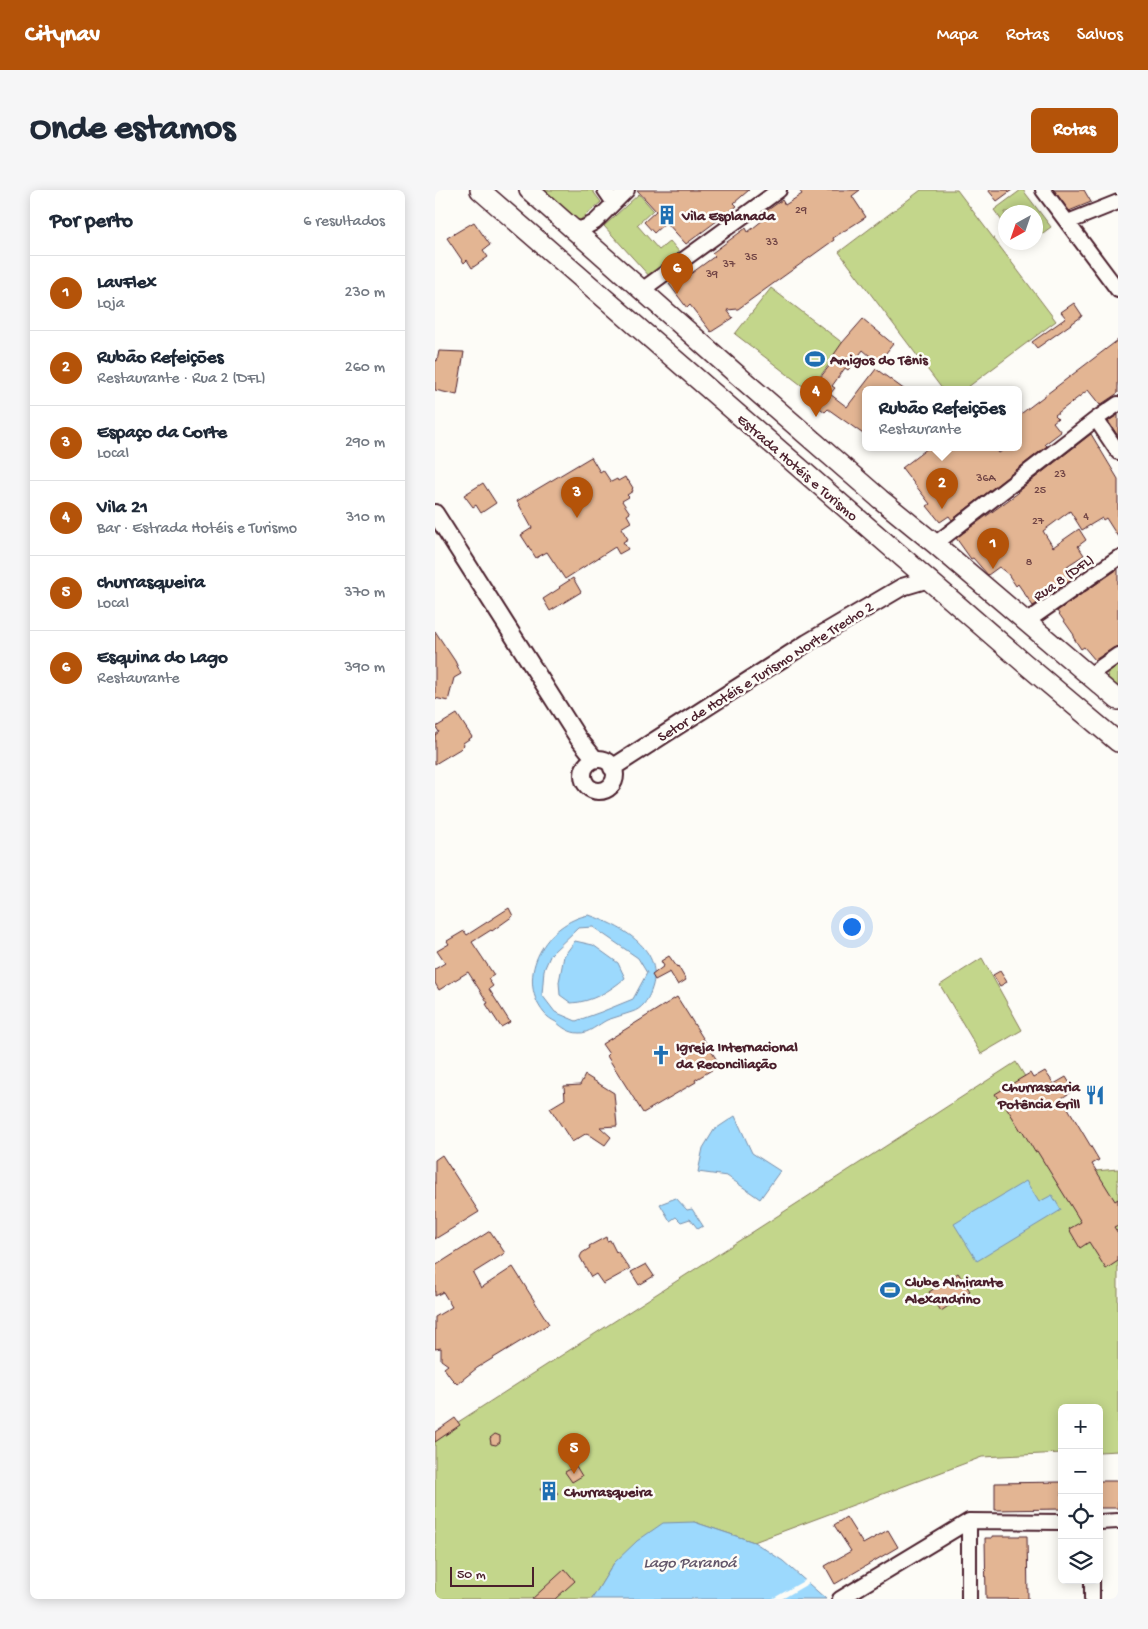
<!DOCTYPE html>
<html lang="pt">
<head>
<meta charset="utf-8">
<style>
  :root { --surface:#fff; --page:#f6f6f7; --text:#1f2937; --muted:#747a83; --line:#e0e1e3; --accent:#b45309 }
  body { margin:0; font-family:"Gochi Hand",sans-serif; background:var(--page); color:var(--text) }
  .controls { position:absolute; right:15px; bottom:15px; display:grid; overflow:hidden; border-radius:8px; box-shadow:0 2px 12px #0003 }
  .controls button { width:45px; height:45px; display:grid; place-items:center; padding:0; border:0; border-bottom:1px solid var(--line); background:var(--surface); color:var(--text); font:25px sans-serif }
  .compass { position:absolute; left:563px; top:15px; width:45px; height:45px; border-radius:50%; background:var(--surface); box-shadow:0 2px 12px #0003; rotate:220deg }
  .scale { position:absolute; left:15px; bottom:12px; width:84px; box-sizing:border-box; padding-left:5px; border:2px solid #4a1f2b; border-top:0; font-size:14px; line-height:18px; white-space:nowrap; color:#4a1f2b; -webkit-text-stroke:4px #fdfcf7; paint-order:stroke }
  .you { position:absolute; left:416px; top:736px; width:18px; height:18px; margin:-12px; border:4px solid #fff; border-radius:50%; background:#1a73e8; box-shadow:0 0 0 8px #1a73e833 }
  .badge { display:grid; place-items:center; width:32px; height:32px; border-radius:50%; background:var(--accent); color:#fff; font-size:16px; font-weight:700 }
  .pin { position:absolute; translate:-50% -41px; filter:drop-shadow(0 1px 2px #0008) }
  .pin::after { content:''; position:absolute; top:26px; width:18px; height:15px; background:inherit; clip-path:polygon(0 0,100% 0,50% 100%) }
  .popup { position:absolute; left:427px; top:196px; width:160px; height:65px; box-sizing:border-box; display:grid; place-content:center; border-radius:8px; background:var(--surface); filter:drop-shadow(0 1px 4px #0005); font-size:16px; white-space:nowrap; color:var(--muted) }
  .popup b { font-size:19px; color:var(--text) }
  .popup::after { content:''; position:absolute; left:50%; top:100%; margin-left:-10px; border:10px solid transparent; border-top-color:var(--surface) }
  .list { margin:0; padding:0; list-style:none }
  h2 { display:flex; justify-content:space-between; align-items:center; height:65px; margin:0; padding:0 20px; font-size:21px }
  h2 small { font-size:16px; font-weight:400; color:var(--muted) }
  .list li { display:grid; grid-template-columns:32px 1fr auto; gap:15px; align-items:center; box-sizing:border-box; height:75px; padding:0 20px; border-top:1px solid var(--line) }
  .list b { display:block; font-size:19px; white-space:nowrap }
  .list p { margin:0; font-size:16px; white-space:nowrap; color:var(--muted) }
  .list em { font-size:16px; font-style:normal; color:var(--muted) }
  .icon { flex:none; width:28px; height:28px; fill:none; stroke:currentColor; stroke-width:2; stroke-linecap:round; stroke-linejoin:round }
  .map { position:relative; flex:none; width:683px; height:1409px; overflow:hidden; border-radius:8px }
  header { display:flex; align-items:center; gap:30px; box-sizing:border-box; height:70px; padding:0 25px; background:var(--accent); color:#fff }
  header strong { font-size:24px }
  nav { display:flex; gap:28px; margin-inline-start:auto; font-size:18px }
  .intro { display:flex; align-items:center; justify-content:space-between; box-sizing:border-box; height:120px; padding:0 30px }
  h1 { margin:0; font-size:35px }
  .button { padding:12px 22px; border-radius:8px; background:var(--accent); color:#fff; font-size:18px; font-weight:700 }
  main { display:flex; gap:30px; padding:0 30px }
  aside { flex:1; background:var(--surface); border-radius:8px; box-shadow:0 2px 12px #0003 }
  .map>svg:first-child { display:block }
</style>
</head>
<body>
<header>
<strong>Citynav</strong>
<nav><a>Mapa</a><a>Rotas</a><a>Salvos</a></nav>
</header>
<div class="intro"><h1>Onde estamos</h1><a class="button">Rotas</a></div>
<main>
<aside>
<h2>Por perto<small>6 resultados</small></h2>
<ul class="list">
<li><span class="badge">1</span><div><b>LavFlex</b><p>Loja</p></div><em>230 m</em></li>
<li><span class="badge">2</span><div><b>Rubão Refeições</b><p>Restaurante · Rua 2 (DFL)</p></div><em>260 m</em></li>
<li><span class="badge">3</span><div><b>Espaço da Corte</b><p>Local</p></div><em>290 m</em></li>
<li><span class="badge">4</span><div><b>Vila 21</b><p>Bar · Estrada Hotéis e Turismo</p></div><em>310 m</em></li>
<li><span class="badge">5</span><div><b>churrasqueira</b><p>Local</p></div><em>370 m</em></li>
<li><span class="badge">6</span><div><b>Esquina do Lago</b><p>Restaurante</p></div><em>390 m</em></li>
</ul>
</aside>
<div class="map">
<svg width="683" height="1409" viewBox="0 0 683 1409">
  <rect width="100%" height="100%" fill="#fdfcf7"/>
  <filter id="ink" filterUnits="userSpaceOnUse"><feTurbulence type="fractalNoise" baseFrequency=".02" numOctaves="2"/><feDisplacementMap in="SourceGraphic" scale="10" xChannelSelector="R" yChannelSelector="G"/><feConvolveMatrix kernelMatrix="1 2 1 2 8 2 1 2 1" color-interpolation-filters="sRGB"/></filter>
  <g filter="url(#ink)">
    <!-- green -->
    <path fill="#c3d68b" stroke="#867a5b" d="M109,0h48l9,12 -22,19z
      M486,0h36l99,131 -92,69h-21l-104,-138z
      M586,0h2l28,37 -15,11 -1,-26h-30v13l-11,-15z
      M204,4l14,16 -16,15 22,25 11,-9 11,13 -30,24 -47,-52z
      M336,98l73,56 -35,47 -74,-57z
      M683,471v26l-10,-8 -2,-10z
      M547,768l40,72 -41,24 -41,-69z
      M581,872l68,110 34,-3v282l-19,1v-44h-37v45l-80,4 -228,85 -60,-20 -80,41 -22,36h-157v-162z"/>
    <!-- water -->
    <path fill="#9cd9fd" stroke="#7b8fa9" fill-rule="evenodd" d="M154,725c32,11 78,35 62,76 -3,9 -9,18 -19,21 -8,3 -17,5 -25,8 -8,4 -19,14 -28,13 -9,0 -16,-5 -23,-11 -4,-2 -9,-5 -12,-9 -30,-37 3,-91 45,-98zM158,737l45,31 9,15 -14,26 -32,13 -25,9 -21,-9 -13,-17 2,-25 7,-16 27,-26z
      M140,751l18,4 25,18 7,15c-15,13 -33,24 -54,25l-11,-8 -1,-13 5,-26z
      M300,926l17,37 28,18 -20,28 -33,-23 -29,-4 5,-24 11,-18z
      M591,991l13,21 13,-7 9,15 -84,51 -23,-37z
      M241,1008l11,12 5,-1 11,17 -5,3 -8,-10 -9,3 -5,-5 -6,4 -10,-17z
      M259,1332l60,20 29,19 43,38h-234l22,-36 23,-22 26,-18z"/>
    <!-- pier -->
    <path fill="#fdfcf7" d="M372,1389l4,3 -29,17h-10z"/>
    <!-- building -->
    <path fill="#e3b593" stroke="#4a1f2b" d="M202,0h112l-15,13 3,3 -51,38 -20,-22 -12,11 -10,-11 12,-11z
      M364,0h61l-8,6 14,21 -33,21 1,2 -96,69 -11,1 6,8 -22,14 -21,-27 -3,3 -18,-24 17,-12 3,3 26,-19 -3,-3 34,-25 2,4 20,-16 -3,-4 17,-12 3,5 17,-11z
      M553,0h24l-15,11z
      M619,0h30l7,12 -22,9z
      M39,32l16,23 -7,5 5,7 -16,11 -5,-8 -3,3 -17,-25z
      M639,113l8,12 -1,2 -44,31 -5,-6 34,-24 -5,-6z
      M428,129l30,25 -15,19 -15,-13 -15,20 -3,-2 -13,18 3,2 -5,6 17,13 29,-38 29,21h-39v46l-38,-27 -3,3 -20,-15 25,-32 -2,-2 14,-20z
      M683,150v53l-18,12 -12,-15 -33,25 3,3 -5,4 8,10 -16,12 2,2 -95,74 -3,-4 -9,6 -13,-16 3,-2 -28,-36 26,-20h67l4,5 7,-5h12v-32z
      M4,161l25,1 -7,43 -22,-5v-30l2,1z
      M683,225v21l-10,-15z
      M656,244l27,45v58l-12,-19 -3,2 -1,-2 -20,12 -12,-19 -27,20 10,16 26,-18 7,11 -8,6 6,9 -17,11 8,12 -42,28 -15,-22 -2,2 -8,-12 -9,-7 -11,8 -15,-17 -2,1 -15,-21 62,-45 -1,-1z
      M156,267l9,15 3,-2 8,12 6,-3 1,2 7,-4 2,4 1,-1 5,8 -1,1 1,2 -6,4 2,2 -7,4 8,12 -3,2 4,7 -10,6 7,11 -5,3 5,7 -9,5 -4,-7 -50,32 -18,-27 -11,6 -15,-23 11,-7 -15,-27z
      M48,293l13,20 -15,10 -5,-8 -3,2 -9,-12z
      M683,379v77l-5,2 -18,12 -11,-13 -3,2 -8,-12 1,-2 -17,-24z
      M138,388l8,14 -31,19 -7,-12 17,-11 -1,-1z
      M0,441l20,30 6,13 -7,4 -6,23 -13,-3z
      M22,524l15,23 -9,6 1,2 -4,4 -25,15v-29l4,-3 -3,-5z
      M74,718l4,8 -21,15 -1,-1 -19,12 22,33 -6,4 5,7 -4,3 21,33 -9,5 -15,-23 2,-1 -20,-31 -29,18 -4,-7v-14l10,-6 -8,-12 12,-7 -2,-3 17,-10 3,4z
      M234,766l8,11 1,-1 8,14 -8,5 -8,-13 -15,8 -3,-5 12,-9 -3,-5z
      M565,781l7,11 -7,4 -7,-11z
      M242,807l43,68 -25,15 1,2 -53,31 -36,-57 2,-2 -7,-10z
      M610,881l9,13 12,-7 8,13 -12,8 37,62 -7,4 23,37 3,-2v26l-4,2 4,6v28l-12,8 -17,-27 -9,6 -11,-19 12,-7 -44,-71 -2,1 -13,-22 -1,1 -19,-31 -2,2 -5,-8 35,-21 3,5z
      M150,885l29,18 3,33 -17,1 11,10 -6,8 -18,-12 -15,9 -22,-34 15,-9 -1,-13 16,-1z
      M7,965l37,57 -44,27v-79z
      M55,1041l15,22 -32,20 8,15 32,-21 36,57 -72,44 -20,16 -6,-6 -7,-10 4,-3 -7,-5v-12l-6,1v-32l17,-10 -9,-15 -8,4v-30z
      M171,1047l1,4 3,-1 6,12 1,-1 13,18 -27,15 -7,-10 -5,3 -11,-20 2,-4 8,-5 -1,-2z
      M211,1074l8,12 -15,9 -8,-13z
      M523,1083l12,18 -29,20 -12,-19z
      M20,1228l5,7 -25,17v-10z
      M60,1244l5,2v6l-4,3 -5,-1 -1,-6z
      M141,1276l6,10 -10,6 -7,-10z
      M664,1291h19v27h-19z
      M627,1292v27l-67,1v-27z
      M116,1293l7,11 -10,7 -8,-12z
      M411,1327l17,27 25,-14 10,17 -63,37 -10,-18 26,-15 -17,-26z
      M557,1346h35l1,63h-42l-1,-61h7z
      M130,1379l10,12 -20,18h-23z"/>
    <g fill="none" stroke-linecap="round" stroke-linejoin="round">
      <defs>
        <path id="minor" d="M170,0l9,13
          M608,0l75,100
          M633,32l50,-20
          M134,37l13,2 13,-7 32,-32
          M207,100l137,-100
          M661,229l22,33
          M500,354l161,-125 22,-15
          M591,432l92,-64
          M653,486l30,-21
          M664,1332l19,-1
          M657,1390v19
          M405,1409l129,-78
          M534,1409v-78l93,1"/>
        <path id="tertiary" d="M0,323l143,225 17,21
          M148 585a16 16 0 1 1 32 0a16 16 0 1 1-32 0Z
          M177,578l195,-125 95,-56 27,-8"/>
        <path id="secondary" d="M45,0l543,472 95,80
          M94,0l205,182 146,127 55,45 183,156"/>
      </defs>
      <!-- minor casing -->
      <use href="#minor" stroke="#4a1f2b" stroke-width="18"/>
      <!-- tertiary casing -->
      <use href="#tertiary" stroke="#4a1f2b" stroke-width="20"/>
      <!-- secondary casing -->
      <use href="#secondary" stroke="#4a1f2b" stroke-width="22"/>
      <!-- minor -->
      <use href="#minor" stroke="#fdfcf7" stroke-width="14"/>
      <!-- tertiary -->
      <use href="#tertiary" stroke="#fdfcf7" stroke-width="16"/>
      <!-- secondary -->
      <use href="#secondary" stroke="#fdfcf7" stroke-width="19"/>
    </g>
  </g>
  <!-- icons -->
  <defs>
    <symbol id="building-bare" viewBox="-9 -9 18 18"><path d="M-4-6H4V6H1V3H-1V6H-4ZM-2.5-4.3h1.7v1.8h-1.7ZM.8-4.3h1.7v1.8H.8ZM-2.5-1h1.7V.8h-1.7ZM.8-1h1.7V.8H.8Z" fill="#1f6fb2" stroke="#fdfcf7" stroke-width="2.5" paint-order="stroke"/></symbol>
    <symbol id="stadium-bare" viewBox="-9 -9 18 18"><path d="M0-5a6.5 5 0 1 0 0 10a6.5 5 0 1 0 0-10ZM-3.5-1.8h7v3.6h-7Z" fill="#1f6fb2" stroke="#fdfcf7" stroke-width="2.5" paint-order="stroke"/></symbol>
    <symbol id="church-bare" viewBox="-9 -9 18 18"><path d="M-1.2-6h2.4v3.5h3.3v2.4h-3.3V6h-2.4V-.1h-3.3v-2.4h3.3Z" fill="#1f6fb2" stroke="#fdfcf7" stroke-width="2.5" paint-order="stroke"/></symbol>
    <symbol id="restaurant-bare" viewBox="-9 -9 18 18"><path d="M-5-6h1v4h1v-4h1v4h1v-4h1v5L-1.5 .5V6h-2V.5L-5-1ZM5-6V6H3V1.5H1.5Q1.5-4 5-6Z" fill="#1f6fb2" stroke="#fdfcf7" stroke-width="2.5" paint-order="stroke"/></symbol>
  </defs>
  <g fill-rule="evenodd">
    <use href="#building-bare" x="218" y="11" width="28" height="28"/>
    <use href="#stadium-bare" x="366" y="155" width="28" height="28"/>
    <use href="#church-bare" x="212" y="851" width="28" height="28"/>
    <use href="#restaurant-bare" x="646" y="891" width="28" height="28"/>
    <use href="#stadium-bare" x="441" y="1086" width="28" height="28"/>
    <use href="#building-bare" x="100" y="1287" width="28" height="28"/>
  </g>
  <g text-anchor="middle" stroke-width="5" stroke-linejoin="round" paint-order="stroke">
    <!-- number labels -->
    <g font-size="12" fill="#704445">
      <text x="366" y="23">29</text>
      <text x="337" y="55">33</text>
      <text x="316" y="70">35</text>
      <text x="294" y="77">37</text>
      <text x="277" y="87">39</text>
      <text x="625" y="287">23</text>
      <text x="551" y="291">36A</text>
      <text x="605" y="303">25</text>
      <text x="651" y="329">4</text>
      <text x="603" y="334">27</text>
      <text x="594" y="375">8</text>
    </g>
    <!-- poi labels -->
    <g font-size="15" font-weight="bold" fill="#4a1f2b" stroke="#fdfcf7" text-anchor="start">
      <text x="247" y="30">Vila Esplanada</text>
      <text x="395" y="174">Amigos do Tênis</text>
      <text x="241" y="861">Igreja Internacional<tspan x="241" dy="17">da Reconciliação</tspan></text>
      <text x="645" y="901" text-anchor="end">Churrascaria<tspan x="645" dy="17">Potência Grill</tspan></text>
      <text x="470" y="1096">Clube Almirante<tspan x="470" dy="17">Alexandrino</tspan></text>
      <text x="129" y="1306">Churrasqueira</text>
    </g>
    <!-- street labels -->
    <g font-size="15" fill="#4a1f2b" stroke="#fdfcf7">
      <text transform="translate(363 277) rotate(41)" y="5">Estrada Hotéis e Turismo</text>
      <text transform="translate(628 387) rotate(-35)" y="5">Rua 8 (DFL)</text>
      <text transform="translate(330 481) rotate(-32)" y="5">Setor de Hotéis e Turismo Norte Trecho 2</text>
    </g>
    <!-- water labels -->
    <g font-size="16" font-style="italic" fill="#63576a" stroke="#fdfcf7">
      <text x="255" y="1377">Lago Paranoá</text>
    </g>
  </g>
</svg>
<div class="controls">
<button>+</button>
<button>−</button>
<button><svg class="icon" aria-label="locate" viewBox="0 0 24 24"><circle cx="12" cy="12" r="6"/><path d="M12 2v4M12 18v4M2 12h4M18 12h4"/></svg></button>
<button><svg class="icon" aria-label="layers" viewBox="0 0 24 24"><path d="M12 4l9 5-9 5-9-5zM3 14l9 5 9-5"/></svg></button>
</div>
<svg class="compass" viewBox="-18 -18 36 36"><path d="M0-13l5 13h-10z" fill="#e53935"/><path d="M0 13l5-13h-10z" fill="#747a83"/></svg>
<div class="scale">50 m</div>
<div class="you"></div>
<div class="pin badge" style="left:558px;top:379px">1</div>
<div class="pin badge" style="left:507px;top:319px">2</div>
<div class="popup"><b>Rubão Refeições</b>Restaurante</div>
<div class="pin badge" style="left:142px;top:328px">3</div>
<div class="pin badge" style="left:381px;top:227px">4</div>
<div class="pin badge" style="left:139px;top:1284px">5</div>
<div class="pin badge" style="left:242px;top:104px">6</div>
</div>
</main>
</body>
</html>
